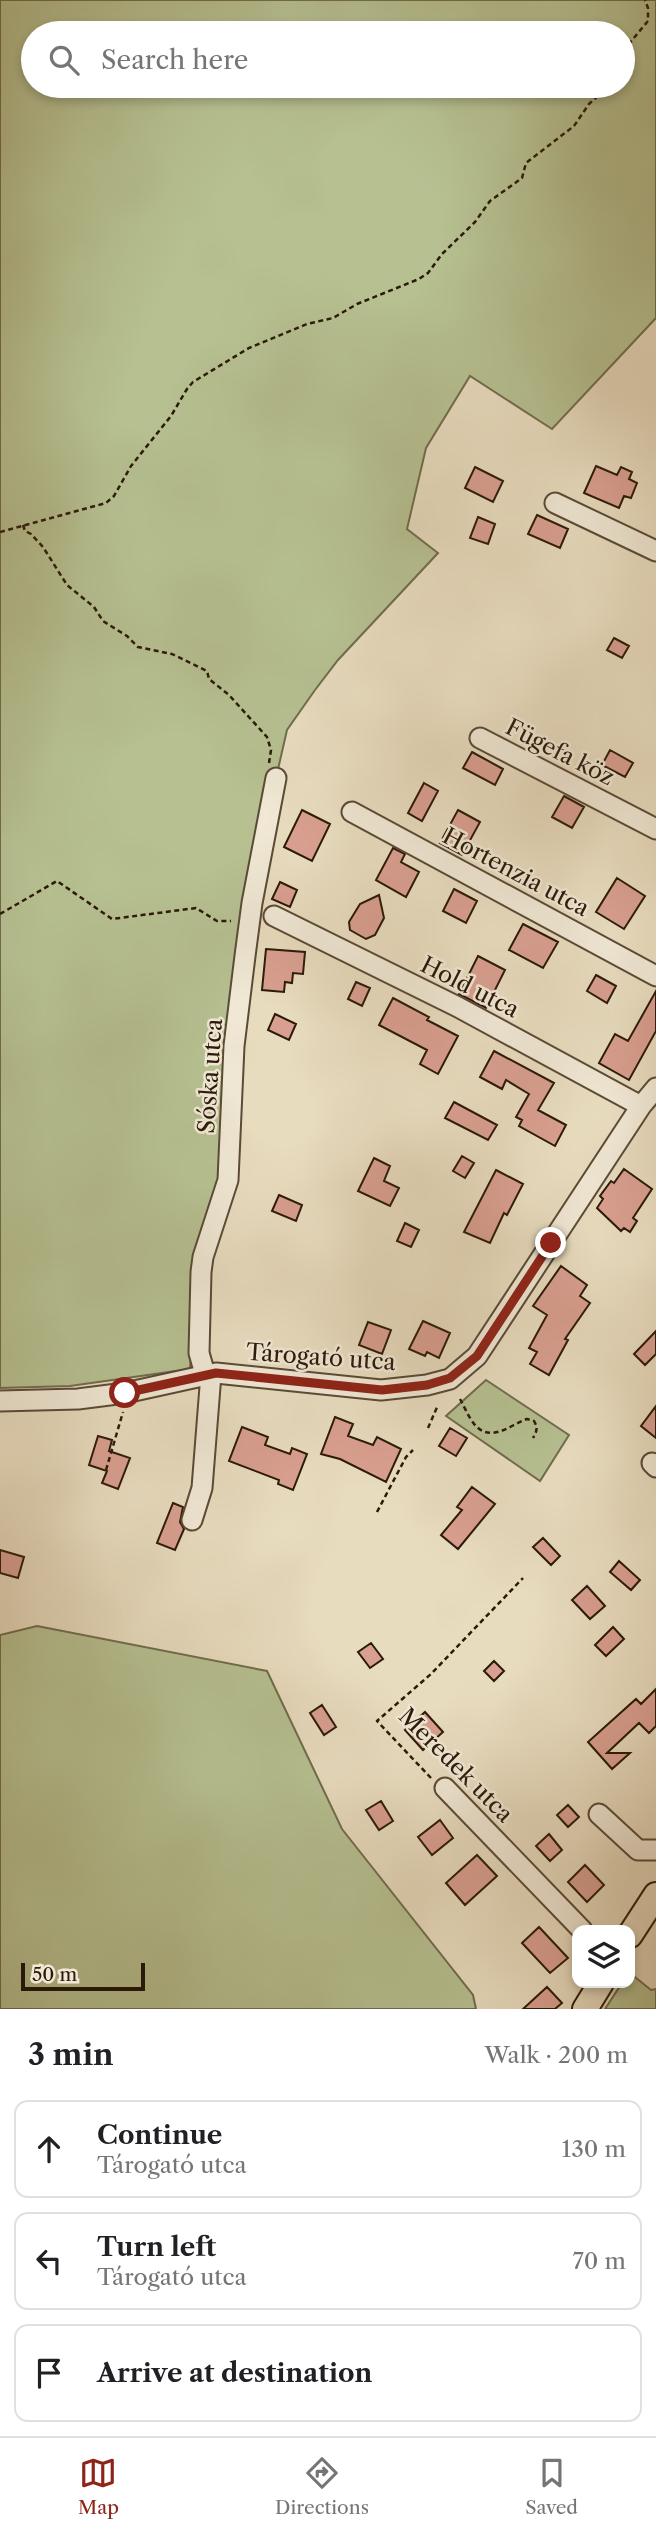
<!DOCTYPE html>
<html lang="en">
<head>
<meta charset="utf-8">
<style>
  :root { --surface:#fff; --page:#f2f2f2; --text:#202124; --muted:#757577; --line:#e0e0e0; --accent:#8f2418 }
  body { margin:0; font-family:"Libre Caslon Text",serif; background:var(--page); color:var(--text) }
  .controls { position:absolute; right:21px; bottom:21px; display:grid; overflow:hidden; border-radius:14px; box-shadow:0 4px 10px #0003 }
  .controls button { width:63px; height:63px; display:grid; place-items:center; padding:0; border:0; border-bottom:2px solid var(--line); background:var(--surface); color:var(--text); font:35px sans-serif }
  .scale { position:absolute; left:21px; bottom:18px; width:124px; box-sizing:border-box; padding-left:7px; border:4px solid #2b1909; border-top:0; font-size:19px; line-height:24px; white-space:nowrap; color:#2b1909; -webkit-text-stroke:5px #f0e8d5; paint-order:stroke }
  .stop { position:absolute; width:21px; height:21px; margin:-16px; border:5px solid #8f2418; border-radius:50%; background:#fff }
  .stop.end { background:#8f2418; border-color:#fff; box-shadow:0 2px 7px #0008 }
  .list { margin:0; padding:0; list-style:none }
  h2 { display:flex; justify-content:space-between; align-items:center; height:91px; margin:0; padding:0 28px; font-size:30px }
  h2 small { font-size:23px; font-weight:400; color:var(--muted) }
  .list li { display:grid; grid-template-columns:46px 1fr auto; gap:21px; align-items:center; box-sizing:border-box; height:98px; margin:0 14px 14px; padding:0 14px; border:2px solid var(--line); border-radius:14px }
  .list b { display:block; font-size:26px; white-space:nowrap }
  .list p { margin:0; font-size:23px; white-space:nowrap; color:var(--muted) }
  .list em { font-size:23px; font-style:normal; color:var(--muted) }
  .icon { flex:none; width:38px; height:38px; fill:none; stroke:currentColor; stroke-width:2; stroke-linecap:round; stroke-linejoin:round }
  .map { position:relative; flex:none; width:656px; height:2009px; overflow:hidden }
  .search { position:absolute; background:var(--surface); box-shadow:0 4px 10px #0003; left:21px; right:21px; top:21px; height:77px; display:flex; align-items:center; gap:18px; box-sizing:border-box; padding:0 24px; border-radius:38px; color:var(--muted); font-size:26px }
  .sheet { height:427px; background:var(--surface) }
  nav { display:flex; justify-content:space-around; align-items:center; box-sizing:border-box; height:98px; border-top:2px solid var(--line); background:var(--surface); font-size:19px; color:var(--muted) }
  nav a { display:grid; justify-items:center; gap:4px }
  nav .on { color:var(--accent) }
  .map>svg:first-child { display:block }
</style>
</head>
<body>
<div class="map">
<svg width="656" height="2009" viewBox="0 0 656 2009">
  <rect width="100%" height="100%" fill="#e8dcbf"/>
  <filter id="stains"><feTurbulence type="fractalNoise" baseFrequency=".00286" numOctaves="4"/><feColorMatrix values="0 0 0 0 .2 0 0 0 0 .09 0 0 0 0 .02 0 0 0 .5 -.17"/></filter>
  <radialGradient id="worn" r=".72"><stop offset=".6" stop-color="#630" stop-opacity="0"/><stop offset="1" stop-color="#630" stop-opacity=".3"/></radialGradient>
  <!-- green -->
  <path fill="#b6c091" stroke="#706c4d" stroke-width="2" fill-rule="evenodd" d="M0,0h656v318l-104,111 -82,-53 -44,72 -19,81 31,24 -100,107 -23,30 -28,40 -11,48 -56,417 -22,60 -8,114 -120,17 -70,2zM33,33h590v53h-590z
    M486,1380l83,55 -29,46 -94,-65z
    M37,1626l230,45 75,158 131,166 3,14h-476v-374z
    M630,1973l21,17 5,-1v20h-51l17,-26h8z"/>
  <!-- building -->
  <path fill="#d99f90" stroke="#2b1909" stroke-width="2" d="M596,466l21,9 4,-8 11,5 -3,7 8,4 -6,15 -7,-2 -5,12 -35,-15z
    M475,467l28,14 -10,21 -28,-14z
    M537,515l31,14 -8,19 -32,-14z
    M478,517l17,7 -7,20 -18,-6z
    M614,638l15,8 -7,12 -15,-8z
    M610,750l23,13 -8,14 -23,-12z
    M472,752l31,17 -8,16 -32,-17z
    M424,783l14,8 -16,30 -14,-8z
    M564,796l20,11 -12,21 -20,-11z
    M302,810l28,14 -18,37 -28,-14z
    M458,810l22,12 -18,33 -22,-12z
    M393,848l12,6 -4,8 18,10 -13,25 -30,-17z
    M617,878l28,18 -21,33 -28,-17z
    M280,882l17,8 -7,17 -18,-8z
    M454,889l23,12 -11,22 -23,-12z
    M379,895l5,23 -9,17 -9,4 -16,-9 -1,-8 11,-18z
    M523,924l35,18 -15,26 -34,-18z
    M266,949l39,3 -2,22 -10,-1 -1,10 -7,-1 -1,10 -22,-2z
    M478,956l27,14 -19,38 -27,-14z
    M596,975l20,11 -9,17 -20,-12z
    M356,982l14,6 -8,18 -14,-7z
    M656,991v40l-27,49 -30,-17 16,-29 13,7z
    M393,998l36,19 -2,3 31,16 -20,38 -18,-10 7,-14 -48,-25z
    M275,1014l21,10 -7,16 -21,-10z
    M494,1051l60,32 -16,27 28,15 -11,21 -36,-20 3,-6 -6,-3 13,-23 -23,-14 -4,9 -22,-12z
    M454,1102l43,23 -9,15 -43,-22z
    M462,1156l12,7 -9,15 -12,-7z
    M374,1158l16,8 -6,15 15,7 -9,18 -32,-15z
    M624,1169l28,20 -19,29 4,3 -7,11 -6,-4 -3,3 -24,-23 6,-9 -3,-3 11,-15 3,2z
    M496,1170l27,14 -16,31 -3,-2 -14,30 -26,-11z
    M279,1195l23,10 -6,16 -24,-10z
    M405,1223l14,7 -8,17 -14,-6z
    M561,1266l26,19 -7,11 10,7 -25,36 3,1 -19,35 -19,-11 7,-12 -8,-4 18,-33 -14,-9z
    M423,1321l27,12 -11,25 -12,-6 -2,4 -16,-7z
    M368,1322l23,8 -9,24 -23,-9z
    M656,1331v23l-11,11 -11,-11z
    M656,1406v32l-15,-12z
    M335,1417l18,7 -5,12 25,9 4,-8 24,12 -15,33 -46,-23 -19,-5z
    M242,1427l26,10 -3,8 25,9 2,-6 15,6 -14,36 -15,-6 1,-4 -50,-19z
    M450,1428l17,10 -11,18 -17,-10z
    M98,1436l14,4 -3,11 21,7 -12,31 -16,-6 5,-12 -18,-6z
    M472,1487l23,17 -37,45 -17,-14 21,-25 -5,-3z
    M173,1503l10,4 -3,15 4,7 -9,21 -18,-7z
    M543,1538l17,18 -9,9 -18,-18z
    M0,1550l24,7 -6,21 -18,-5z
    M619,1561l21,19 -9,10 -21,-18z
    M587,1586l18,20 -15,13 -18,-19z
    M613,1627l11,12 -18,17 -11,-11z
    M371,1643l12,16 -13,9 -12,-16z
    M494,1661l10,10 -10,10 -10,-10z
    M656,1689v37l-7,7 -10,-10 -32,30h23l-18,16 -24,-27 48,-43 5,5z
    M322,1705l14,22 -12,8 -14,-22z
    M425,1712l18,20 -20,18 -18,-20z
    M381,1801l12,20 -14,9 -13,-20z
    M568,1805l11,12 -11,10 -11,-12z
    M440,1820l13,18 -21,17 -14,-18z
    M549,1834l13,16 -12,11 -14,-15z
    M477,1855l20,21 -32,29 -19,-22z
    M585,1865l19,20 -17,17 -19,-20z
    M539,1927l29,31 -18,15 -28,-30z
    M547,1987l15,16 -7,6h-32z"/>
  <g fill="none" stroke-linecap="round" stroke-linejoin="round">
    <defs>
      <path id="minor" d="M555,503l101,48
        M480,738l176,91
        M352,812l304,164
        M274,916l184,91 183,99
        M205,1374l-6,-21 2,-81 2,-15 25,-77 6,-134 11,-90 7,-53 24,-125
        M0,1401l78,-2 47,-6 91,-20 165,17 46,-5 23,-6 27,-23 164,-250 15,-18
        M652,1463l4,4
        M192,1520l10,-32 9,-114
        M445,1788l137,142
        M599,1814l39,36h18"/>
      <path id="major" d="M630,1935l26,-40
        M585,2009l16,-26"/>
    </defs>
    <!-- minor casing -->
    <use href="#minor" stroke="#5a4a36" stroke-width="23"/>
    <!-- major casing -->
    <use href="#major" stroke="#2b1909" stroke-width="28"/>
    <!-- path -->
    <path stroke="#2b1909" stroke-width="2.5" stroke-dasharray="5 3.5" stroke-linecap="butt" d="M623,51l25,-30v-13l-3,-8
      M23,525l2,6 6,3 12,13 24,38 27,22 9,14 24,15 11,11 34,7 35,17 2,8 20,16 38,42 4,13 -2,13
      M0,532l106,-29 8,-7 17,-30 40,-50 16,-27 6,-7 56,-34 58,-24 26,-6 24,-14 62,-25 9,-6 14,-19 33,-32 15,-21 32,-23 4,-15 48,-37 15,-22 20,-18
      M0,914l57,-33 55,38 84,-11 21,13h14
      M460,1399c9,16 16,41 41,32 9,-3 17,-9 26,-12l7,2c4,7 3,10 -1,17
      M428,1428l10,-23
      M106,1470l17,-58
      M377,1512l29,-55 7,-7
      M431,1778l-54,-57 54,-47 92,-96"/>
    <!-- minor -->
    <use href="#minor" stroke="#f0e8d5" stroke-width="19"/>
    <!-- major -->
    <use href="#major" stroke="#e8dcbf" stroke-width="24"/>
  </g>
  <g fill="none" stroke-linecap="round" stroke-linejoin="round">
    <!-- route -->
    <path stroke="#8f2418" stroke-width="9" d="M125,1393l91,-20 166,17 45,-5 23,-7 27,-22 74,-113"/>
  </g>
  <g text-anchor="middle" stroke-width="5" stroke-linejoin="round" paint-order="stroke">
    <!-- street labels -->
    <g font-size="23" fill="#2b1909" stroke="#f0e8d5">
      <text transform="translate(560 752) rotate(27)" y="8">Fügefa köz</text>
      <text transform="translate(516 872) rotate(28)" y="8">Hortenzia utca</text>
      <text transform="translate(470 987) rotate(27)" y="8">Hold utca</text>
      <text transform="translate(210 1076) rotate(-86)" y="8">Sóska utca</text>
      <text transform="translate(321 1357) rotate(4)" y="8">Tárogató utca</text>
      <text transform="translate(456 1765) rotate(45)" y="8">Meredek utca</text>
    </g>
  </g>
  <rect width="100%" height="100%" filter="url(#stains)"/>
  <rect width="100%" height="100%" fill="url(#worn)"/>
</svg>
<div class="controls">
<button><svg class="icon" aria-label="layers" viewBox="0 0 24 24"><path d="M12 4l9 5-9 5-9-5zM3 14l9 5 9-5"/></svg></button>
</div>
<div class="scale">50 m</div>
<div class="stop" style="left:125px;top:1393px"></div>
<div class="stop end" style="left:551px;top:1243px"></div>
<div class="search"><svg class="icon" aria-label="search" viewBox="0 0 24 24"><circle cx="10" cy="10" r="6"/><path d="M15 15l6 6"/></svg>Search here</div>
</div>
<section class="sheet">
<h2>3 min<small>Walk · 200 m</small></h2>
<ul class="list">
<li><svg class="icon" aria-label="ahead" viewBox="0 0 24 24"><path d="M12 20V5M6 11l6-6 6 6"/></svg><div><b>Continue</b><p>Tárogató utca</p></div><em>130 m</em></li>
<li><svg class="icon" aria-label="left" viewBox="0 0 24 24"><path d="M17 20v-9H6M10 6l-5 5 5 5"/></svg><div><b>Turn left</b><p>Tárogató utca</p></div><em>70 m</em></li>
<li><svg class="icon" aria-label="arrive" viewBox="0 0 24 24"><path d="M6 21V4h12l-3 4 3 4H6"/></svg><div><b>Arrive at destination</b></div></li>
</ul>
</section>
<nav>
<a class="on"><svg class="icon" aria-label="map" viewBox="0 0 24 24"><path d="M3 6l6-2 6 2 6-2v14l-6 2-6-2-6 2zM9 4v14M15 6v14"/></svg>Map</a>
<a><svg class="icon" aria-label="directions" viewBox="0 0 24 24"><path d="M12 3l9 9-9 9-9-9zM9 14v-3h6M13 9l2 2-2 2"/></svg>Directions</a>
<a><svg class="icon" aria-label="saved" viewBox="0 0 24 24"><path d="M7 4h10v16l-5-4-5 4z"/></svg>Saved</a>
</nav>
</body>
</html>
